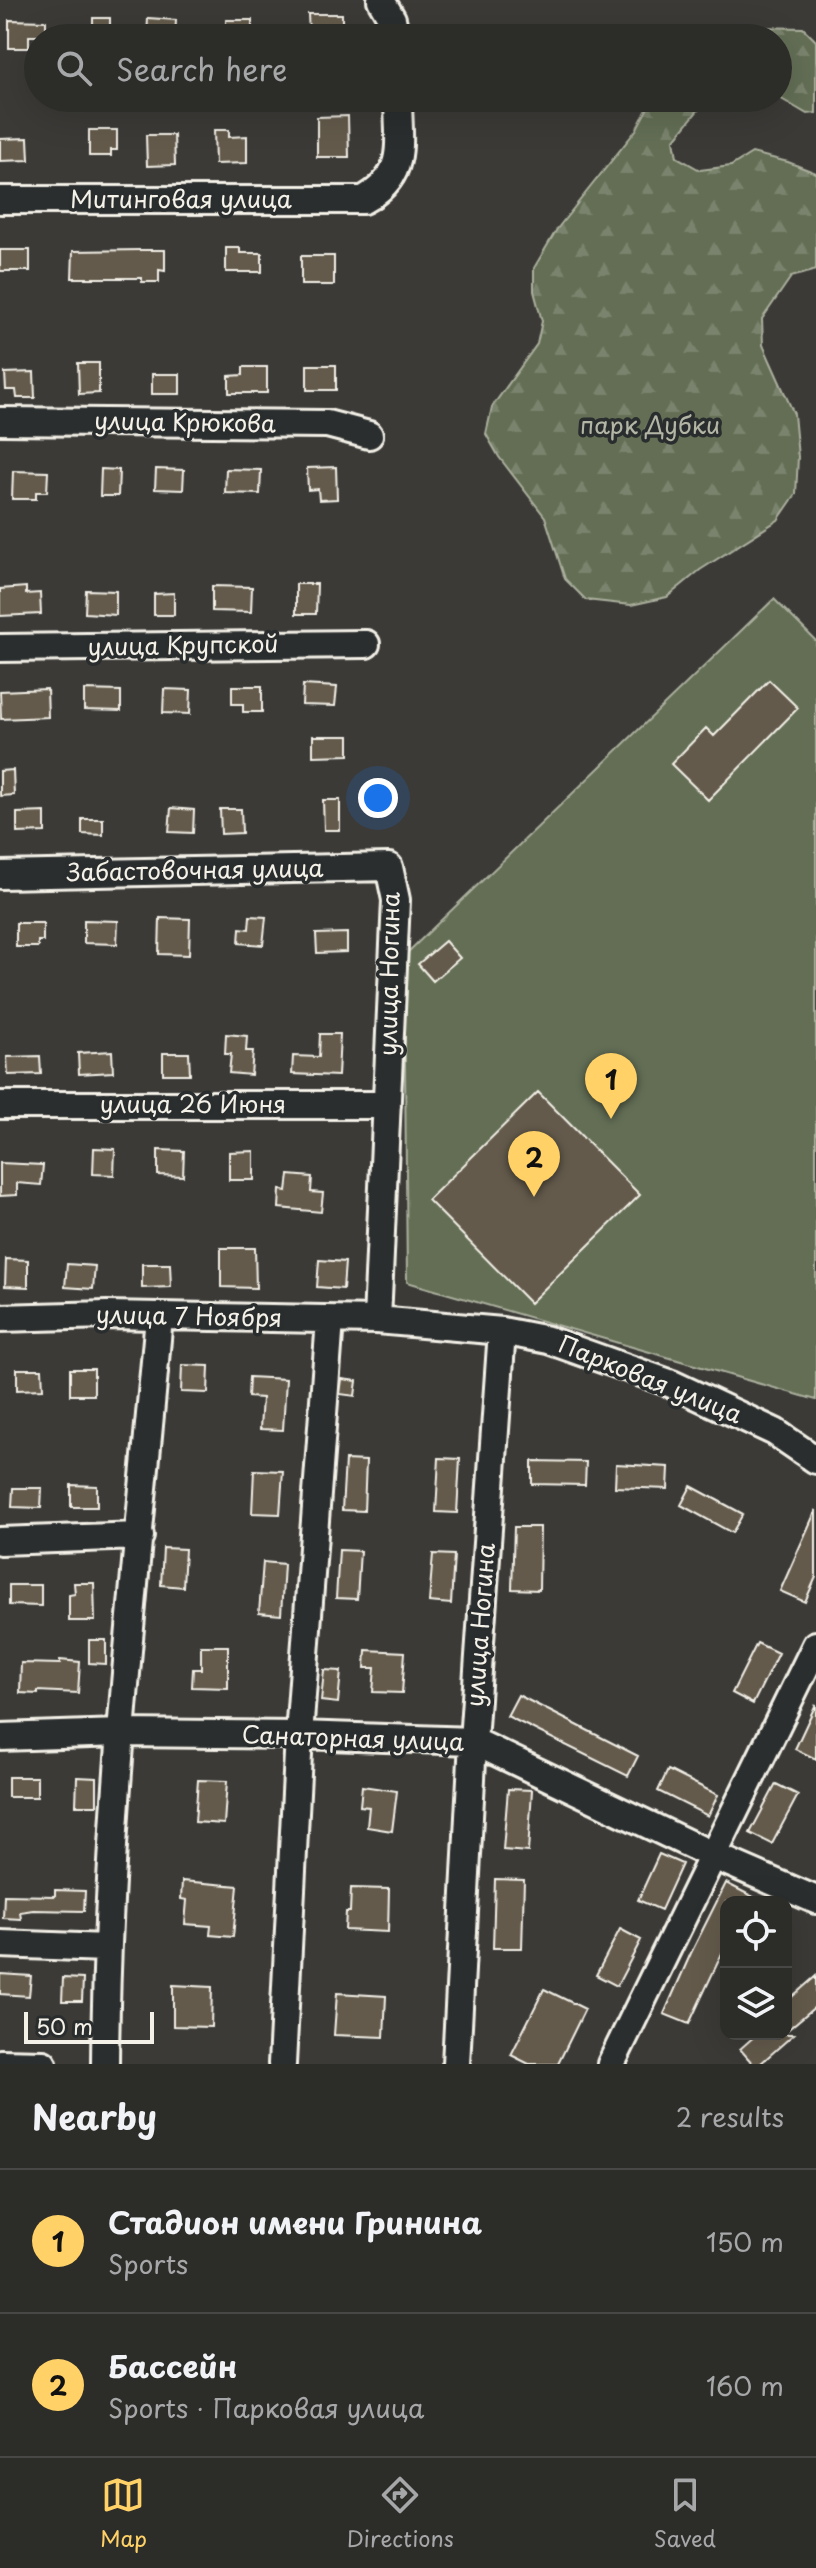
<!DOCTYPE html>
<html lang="en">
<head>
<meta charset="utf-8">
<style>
  :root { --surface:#2c2c29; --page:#343431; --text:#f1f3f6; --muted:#a6a7a8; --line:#484846; --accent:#ffd166 }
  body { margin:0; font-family:"Playpen Sans",sans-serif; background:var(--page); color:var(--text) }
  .controls { position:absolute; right:24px; bottom:24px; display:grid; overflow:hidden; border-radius:16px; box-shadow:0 8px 32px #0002 }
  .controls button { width:72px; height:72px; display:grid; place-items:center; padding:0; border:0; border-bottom:2px solid var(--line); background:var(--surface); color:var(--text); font:40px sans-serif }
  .scale { position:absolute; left:24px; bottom:20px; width:130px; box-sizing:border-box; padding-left:8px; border:4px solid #f4f1e8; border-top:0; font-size:22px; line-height:28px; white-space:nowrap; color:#f4f1e8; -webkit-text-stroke:6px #2a2d2e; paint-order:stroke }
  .you { position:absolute; left:378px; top:798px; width:28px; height:28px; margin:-20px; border:6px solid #fff; border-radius:50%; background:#1a73e8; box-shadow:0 0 0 12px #1a73e833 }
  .badge { display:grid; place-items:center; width:52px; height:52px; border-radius:50%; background:var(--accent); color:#111; font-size:26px; font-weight:700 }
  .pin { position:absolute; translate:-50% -66px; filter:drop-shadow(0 2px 4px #0008) }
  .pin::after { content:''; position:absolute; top:42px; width:28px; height:24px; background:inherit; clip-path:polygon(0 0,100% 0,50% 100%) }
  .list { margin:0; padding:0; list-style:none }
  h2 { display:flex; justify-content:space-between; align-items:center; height:104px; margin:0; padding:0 32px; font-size:34px }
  h2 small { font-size:26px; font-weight:400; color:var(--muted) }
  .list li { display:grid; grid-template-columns:52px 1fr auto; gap:24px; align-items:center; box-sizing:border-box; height:144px; padding:0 32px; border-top:2px solid var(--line) }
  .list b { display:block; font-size:30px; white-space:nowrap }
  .list p { margin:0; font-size:26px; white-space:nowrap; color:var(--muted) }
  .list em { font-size:26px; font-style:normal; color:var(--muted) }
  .icon { flex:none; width:44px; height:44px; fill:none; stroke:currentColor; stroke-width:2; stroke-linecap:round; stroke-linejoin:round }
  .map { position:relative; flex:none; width:816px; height:2064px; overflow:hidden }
  .search { position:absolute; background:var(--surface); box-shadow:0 8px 32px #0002; left:24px; right:24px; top:24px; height:88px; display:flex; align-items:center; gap:20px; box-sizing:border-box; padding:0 28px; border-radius:44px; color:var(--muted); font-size:30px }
  .sheet { height:392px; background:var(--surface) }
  nav { display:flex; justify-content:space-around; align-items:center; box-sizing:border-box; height:112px; border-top:2px solid var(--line); background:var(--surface); font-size:22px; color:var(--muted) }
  nav a { display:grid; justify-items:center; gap:4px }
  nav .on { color:var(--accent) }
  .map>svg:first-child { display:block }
</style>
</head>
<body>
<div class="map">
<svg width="816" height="2064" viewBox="0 0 816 2064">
  <defs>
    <pattern id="forest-firs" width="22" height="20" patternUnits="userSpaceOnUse" patternTransform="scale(2)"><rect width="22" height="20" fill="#636e54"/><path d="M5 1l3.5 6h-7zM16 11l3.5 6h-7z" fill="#7a836d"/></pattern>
  </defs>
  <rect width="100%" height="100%" fill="#3b3a37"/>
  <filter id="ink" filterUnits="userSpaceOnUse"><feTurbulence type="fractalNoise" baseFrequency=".0125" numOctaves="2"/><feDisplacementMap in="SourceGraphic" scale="16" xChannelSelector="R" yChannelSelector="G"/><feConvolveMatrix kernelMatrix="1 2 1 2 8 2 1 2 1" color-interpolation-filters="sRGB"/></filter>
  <g filter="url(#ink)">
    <!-- grass -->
    <path fill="#636e54" stroke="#acb09e" stroke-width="2" d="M774,599l42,42v759l-409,-118 -3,-326z"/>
    <!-- forest -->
    <path fill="url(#forest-firs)" stroke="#acb09e" stroke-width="2" d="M757,27l46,1 13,13v72l-9,1 -29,-17v-59h-59z
      M653,98h58l-8,6 -29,36 3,17 23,13 31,-4 21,-13 36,9 28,11v97l-25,7 -29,42 1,26 31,69 4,43 -2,37 -18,26 -78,50 -33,27 -36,8 -45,-5 -21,-21 -20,-62 -46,-60 -13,-23 6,-27 45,-63 5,-23 -8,-30v-23l23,-39 79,-99z"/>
    <!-- building -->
    <path fill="#645a4c" stroke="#f4f1e8" stroke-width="2" d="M308,14h34v24h-21v-4h-12z
      M93,18h17v20h-17z
      M148,18l28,2 -1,18h-28z
      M9,20l37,1v15h-17v12h-20z
      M226,20h26v18h-26z
      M348,116l1,41h-32v-40z
      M89,130h28v20h-6v6h-22z
      M214,130h15v7l18,-1v27l-32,1z
      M146,135h28l1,30 -28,1z
      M28,138l1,22 -29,1v-22z
      M226,248h14v5h22v19h-36z
      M0,250h30v21h-30z
      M142,250h23v21l-6,-1v12h-17v-4h-70l1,-27z
      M301,256h33v29h-33z
      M78,363h21v30l-20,1z
      M307,365h29v25h-29z
      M243,367h24v26h-38v-17l14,-1z
      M34,372l1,26h-18l-1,-8h-10l-1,-17z
      M152,374h28v20h-28z
      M336,467l1,32 -18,1 -1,-11 -10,1 -1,-22z
      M101,469l18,1 -1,26h-18z
      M156,469l28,1 -1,20 -28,-1z
      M226,469l35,1 -1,24 -35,-1z
      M13,471l35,1 -1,20h-11v7h-24z
      M296,584h21l-1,30h-20z
      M212,586l40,1 -1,25 -39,-1z
      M26,587v7l14,-1 1,21 -41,2v-27z
      M86,590l30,1v24l-31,-2z
      M174,593v22h-20v-21z
      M769,680l29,28 -90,92 -37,-36 35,-36 8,8z
      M303,685l34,2 -2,19 -33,-1z
      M232,686h30v26h-19v-8h-11z
      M47,689l1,28 -47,2 -1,-28z
      M164,689l27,1 -1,24 -27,-1z
      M84,690l37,1v20l-37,-1z
      M313,736h36v19l-36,1z
      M13,770l1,25 -14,1v-25z
      M323,800h17v30h-16z
      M171,808l23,2 -1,23 -24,-1z
      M220,809h21l1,24 -21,1z
      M45,812v20l-28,1v-20z
      M82,819h21v16l-21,-1z
      M250,916l16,1 -3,28 -24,-2 1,-15 9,1z
      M160,918l30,1 -1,36 -30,-1z
      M84,920l34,1 -1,23 -33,-1z
      M16,923h27v18h-5v6h-22z
      M347,933v19l-30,1 -1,-19z
      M445,941l15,17 -27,23 -15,-17z
      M226,1034l21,2 -1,15h7l-2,24 -22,-2 2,-19h-6z
      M320,1034h20l-2,42 -46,-2 1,-18 26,1z
      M112,1051l1,21 -34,2 -1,-21z
      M163,1053h26l1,21h-27z
      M40,1056l1,18 -33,1 -1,-18z
      M538,1092l102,103 -110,108 -102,-103z
      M94,1148l21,1 -1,26 -21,-1z
      M158,1150l26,1 -1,25 -25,-1z
      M254,1151v29h-25v-28z
      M0,1163l43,2 -2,20 -24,-2v12l-17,1z
      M289,1175l23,2 -1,15 12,1 -2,19 -42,-4 1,-18 7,1z
      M221,1248h34l1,40 -35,-1z
      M6,1259l22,1v27l-23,-1z
      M319,1260l26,2 -2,27 -26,-2z
      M67,1264l28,2 -2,23 -28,-2z
      M142,1264h28l1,23 -29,1z
      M182,1365l27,1 -1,27 -27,-1z
      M17,1369h25l1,20 -26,1z
      M70,1369h24v26h-24z
      M249,1377l37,2 -3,51 -23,-1 2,-31 -14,-1z
      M342,1379l15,2 -2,15 -15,-2z
      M439,1458l21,1 -3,54 -21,-1z
      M345,1460l21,1 -2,50 -22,-1z
      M532,1461l54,1 -1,23 -53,-1z
      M616,1464l53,3 -1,22 -53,-2z
      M254,1470l29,1 -3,43 -28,-1z
      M71,1485l26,1v21h-26z
      M691,1486l52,28 -11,19 -51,-28z
      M13,1488h29l-1,20 -29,-1z
      M816,1510v67l-11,25 -25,-11z
      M514,1527h26l-1,63 -27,-1z
      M163,1548l22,1 -2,38 -22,-2z
      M339,1550l21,1 -3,48 -21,-1z
      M433,1554l21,1 -3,49 -22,-2z
      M263,1562l21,2 -3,51 -22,-2z
      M74,1583h20l1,38h-26v-26l6,-1z
      M9,1585h32v21l-32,-1z
      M89,1640h17v24l-17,-1z
      M757,1643l21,10 -25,51 -21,-11z
      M201,1646h27v42l-36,-1 1,-18h8z
      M366,1650l39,2 -3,41 -29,-1 2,-24h-10z
      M60,1660l20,2 -2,31 -40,-2v3l-18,-1 1,-30 39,1z
      M324,1670l17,1 -3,32 -17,-2z
      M518,1695l120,61 -10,20 -121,-60z
      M816,1704v55l-21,-10z
      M668,1770l50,25 -10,21 -50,-25z
      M8,1777h29v20h-29z
      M77,1777l20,1v27h-21z
      M198,1780l29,1 -3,43 -29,-2z
      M776,1784l22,11 -26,49 -22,-11z
      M362,1786l35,5 -5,40 -25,-4 2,-20 -9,-1z
      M508,1789l24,1 -4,62 -25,-2z
      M659,1854l23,10 -21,46 -23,-10z
      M495,1879l29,1 -2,68h-29z
      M182,1881l56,5 -5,51 -23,-2 1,-9 -26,-2 2,-24 -6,-1z
      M726,1883l37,19h-37v43l-37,79 -25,-10 27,-61z
      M351,1888l38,1 -1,43 -43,-2 1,-18h4z
      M55,1890l30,1 -1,20 -51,-1 -13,2 1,7 -18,-1 1,-23 51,1z
      M620,1929l21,11 -24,46 -21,-11z
      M0,1974l31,2 -2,20 -29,-2z
      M816,1976v30l-30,25v-29z
      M63,1978l20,1 -1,22h-20z
      M173,1985l39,2 -1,40 -38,-1z
      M544,1989l41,20 -27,55h-29l-18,-9z
      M337,1993l49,3 -2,41 -50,-2z
      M757,2034h37l-34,30h-7l-13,-15z"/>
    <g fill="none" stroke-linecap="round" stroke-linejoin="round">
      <defs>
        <path id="minor" d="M381,0l11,19 4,19
          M0,200h363c46,-25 35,-56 35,-102
          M0,421l327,3 42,11
          M0,648l366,-4
          M0,875l389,-8 7,33 -19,420
          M0,1105h387
          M0,1318l107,-3 270,5 125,11 46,9 124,44 103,48 41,28
          M0,1541l140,-5
          M0,1737l121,-4 178,2 174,6 241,115 102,44
          M0,1944l106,4
          M0,2063l43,1
          M105,2064c2,-250 32,-499 54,-747
          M282,2064l17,-329 31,-415
          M456,2064l17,-323 29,-410
          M611,2064l205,-419"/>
      </defs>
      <!-- minor casing -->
      <use href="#minor" stroke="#f4f1e8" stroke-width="32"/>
      <!-- minor -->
      <use href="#minor" stroke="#2a2d2e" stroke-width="26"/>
    </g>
  </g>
  <g text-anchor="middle" stroke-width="7" stroke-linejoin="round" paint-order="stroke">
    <!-- street labels -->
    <g font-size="24" fill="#f4f1e8" stroke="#2a2d2e">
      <text x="181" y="208">Митинговая улица</text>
      <text transform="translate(185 423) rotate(1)" y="8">улица Крюкова</text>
      <text transform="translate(183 646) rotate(-1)" y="8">улица Крупской</text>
      <text transform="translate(195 871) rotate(-1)" y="8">Забастовочная улица</text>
      <text transform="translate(390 974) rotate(-89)" y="8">улица Ногина</text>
      <text x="193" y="1113">улица 26 Июня</text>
      <text transform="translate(189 1317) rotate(1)" y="8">улица 7 Ноября</text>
      <text transform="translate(650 1380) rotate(22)" y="8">Парковая улица</text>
      <text transform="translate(481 1625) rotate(-86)" y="8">улица Ногина</text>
      <text transform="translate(353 1739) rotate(2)" y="8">Санаторная улица</text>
    </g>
    <!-- park labels -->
    <g font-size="24" fill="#b3b6a5" stroke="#2a2d2e">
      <text x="650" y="434">парк Дубки</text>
    </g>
  </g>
</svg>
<div class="controls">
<button><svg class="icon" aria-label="locate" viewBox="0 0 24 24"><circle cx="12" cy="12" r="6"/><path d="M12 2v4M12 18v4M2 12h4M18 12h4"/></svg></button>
<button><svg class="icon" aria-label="layers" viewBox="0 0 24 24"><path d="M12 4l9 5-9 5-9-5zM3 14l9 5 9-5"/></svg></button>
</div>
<div class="scale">50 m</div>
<div class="you"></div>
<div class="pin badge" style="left:611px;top:1119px">1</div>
<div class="pin badge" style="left:534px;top:1197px">2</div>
<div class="search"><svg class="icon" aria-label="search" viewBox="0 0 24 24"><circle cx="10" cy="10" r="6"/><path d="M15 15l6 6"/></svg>Search here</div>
</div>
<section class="sheet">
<h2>Nearby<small>2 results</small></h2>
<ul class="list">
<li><span class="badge">1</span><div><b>Стадион имени Гринина</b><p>Sports</p></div><em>150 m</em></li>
<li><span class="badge">2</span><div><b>Бассейн</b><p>Sports · Парковая улица</p></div><em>160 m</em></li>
</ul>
</section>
<nav>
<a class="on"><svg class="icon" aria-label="map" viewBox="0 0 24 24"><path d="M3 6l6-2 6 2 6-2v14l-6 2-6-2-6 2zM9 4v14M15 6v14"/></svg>Map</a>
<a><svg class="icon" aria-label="directions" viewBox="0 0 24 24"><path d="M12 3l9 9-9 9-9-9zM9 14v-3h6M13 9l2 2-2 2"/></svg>Directions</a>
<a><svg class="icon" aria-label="saved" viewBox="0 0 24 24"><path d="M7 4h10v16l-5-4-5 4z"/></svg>Saved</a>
</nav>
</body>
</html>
